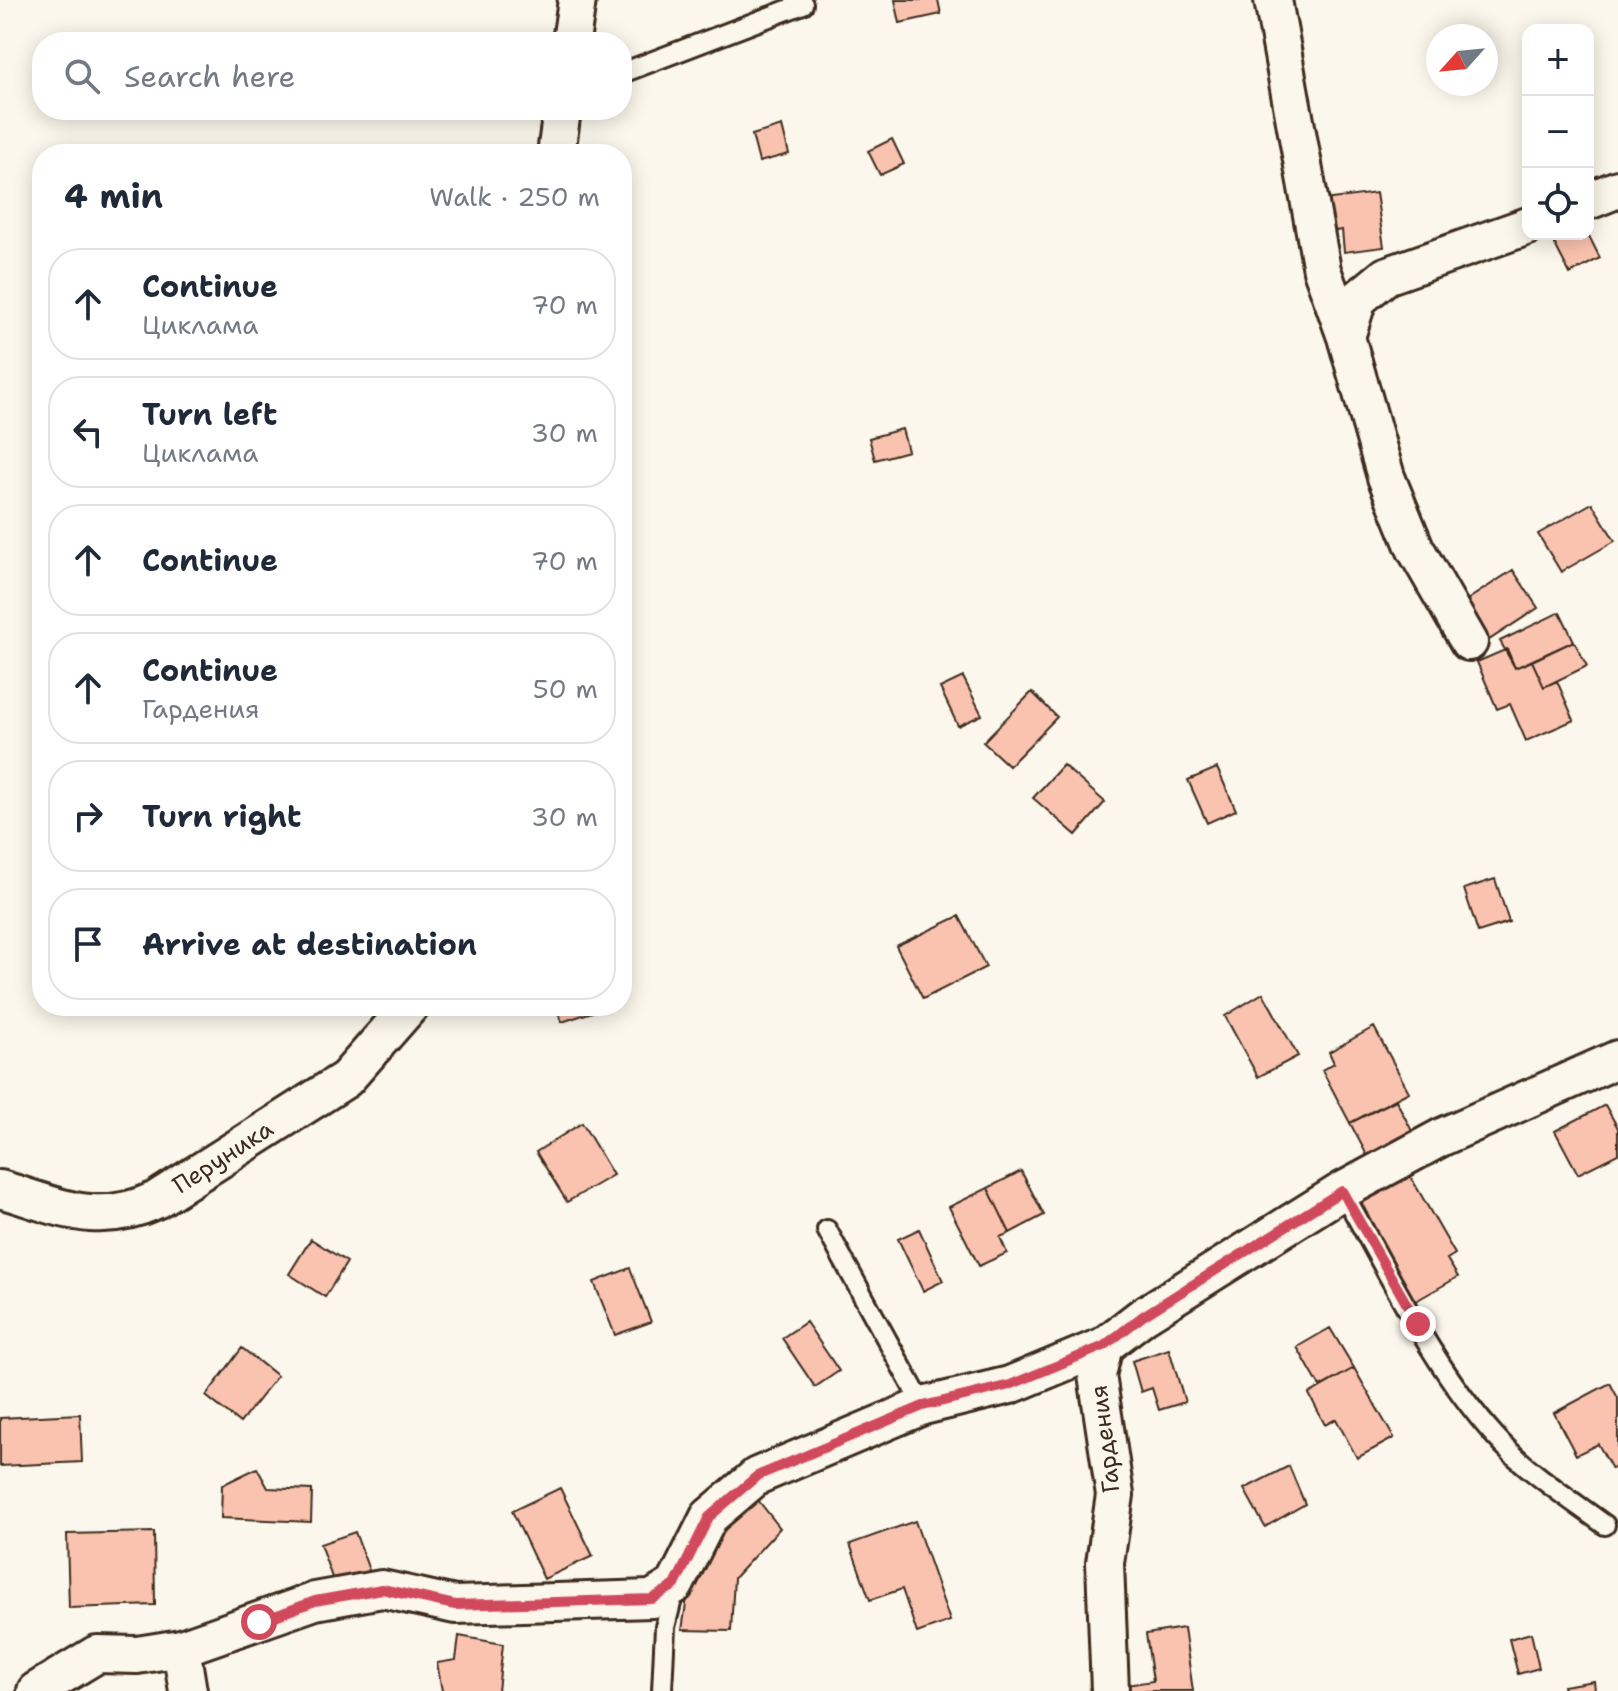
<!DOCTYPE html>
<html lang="en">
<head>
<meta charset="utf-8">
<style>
  :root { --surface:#fff; --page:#f6f6f7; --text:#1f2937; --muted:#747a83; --line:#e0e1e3 }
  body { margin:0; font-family:"Shantell Sans",sans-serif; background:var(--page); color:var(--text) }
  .controls { position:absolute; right:24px; top:24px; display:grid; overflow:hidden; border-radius:16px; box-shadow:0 4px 20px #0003 }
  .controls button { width:72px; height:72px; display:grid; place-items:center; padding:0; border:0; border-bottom:2px solid var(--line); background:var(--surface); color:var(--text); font:40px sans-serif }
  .compass { position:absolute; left:1426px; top:24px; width:72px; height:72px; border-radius:50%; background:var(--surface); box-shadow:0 4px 20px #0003; rotate:243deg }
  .stop { position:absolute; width:24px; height:24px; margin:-18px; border:6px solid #d1495b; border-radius:50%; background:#fff }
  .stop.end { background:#d1495b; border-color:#fff; box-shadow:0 2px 8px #0008 }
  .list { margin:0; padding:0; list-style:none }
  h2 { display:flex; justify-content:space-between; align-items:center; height:104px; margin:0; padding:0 32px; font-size:34px }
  h2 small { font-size:26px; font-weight:400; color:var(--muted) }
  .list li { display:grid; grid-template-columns:52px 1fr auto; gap:24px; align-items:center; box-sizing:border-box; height:112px; margin:0 16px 16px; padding:0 16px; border:2px solid var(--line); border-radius:32px }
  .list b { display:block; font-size:30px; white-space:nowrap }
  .list p { margin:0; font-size:26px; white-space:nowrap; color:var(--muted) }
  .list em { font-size:26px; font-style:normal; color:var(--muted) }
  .icon { flex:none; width:44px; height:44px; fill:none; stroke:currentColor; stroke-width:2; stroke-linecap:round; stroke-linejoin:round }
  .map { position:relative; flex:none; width:1618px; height:1691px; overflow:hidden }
  .search { position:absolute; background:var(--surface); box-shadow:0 4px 20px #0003; left:32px; top:32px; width:600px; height:88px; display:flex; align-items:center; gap:20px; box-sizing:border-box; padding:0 28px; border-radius:32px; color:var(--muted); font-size:30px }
  .panel { position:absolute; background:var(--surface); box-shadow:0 4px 20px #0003; left:32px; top:144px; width:600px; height:872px; border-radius:32px }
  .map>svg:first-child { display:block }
</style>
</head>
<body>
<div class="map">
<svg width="1618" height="1691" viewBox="0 0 1618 1691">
  <rect width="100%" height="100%" fill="#fbf7ec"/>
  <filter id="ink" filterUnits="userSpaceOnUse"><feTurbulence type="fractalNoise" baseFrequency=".0125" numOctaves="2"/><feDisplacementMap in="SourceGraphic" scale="16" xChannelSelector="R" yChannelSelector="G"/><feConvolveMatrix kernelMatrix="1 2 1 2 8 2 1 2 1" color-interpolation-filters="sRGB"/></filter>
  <g filter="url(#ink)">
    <!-- building -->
    <path fill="#fac3af" stroke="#3b2a1e" stroke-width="2" d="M895,0h43l3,14 -41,9z
      M782,126l7,28 -30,8 -7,-27z
      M892,139l12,25 -24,11 -12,-24z
      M1376,193l8,54 -40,5 -2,-22 -13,2 -5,-32z
      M1588,234l12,24 -30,16 -20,-39z
      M902,429l6,22 -33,9 -6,-22z
      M1592,503l23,38 -54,31 -23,-38z
      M1513,570l25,38 -49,32 -25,-38z
      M1560,612l14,29 -59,27 -15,-27z
      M1574,641l13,25 -43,21 -12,-26z
      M1507,649l8,19 17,-7 12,26 13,-6 17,39 -48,21 -16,-37 -13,5 -20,-47z
      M963,677l19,38 -24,11 -18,-38z
      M1032,692l25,25 -48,49 -26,-24z
      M1063,765l42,37 -29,33 -43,-37z
      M1217,768l19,42 -29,13 -19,-43z
      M1495,879l14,43 -31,10 -14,-43z
      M959,916l27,51 -63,32 -27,-53z
      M1263,993l35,63 -40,21 -33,-61z
      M557,1006h53l-48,16z
      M1374,1027l35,65 -59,31 -28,-53 12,-7 -5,-11z
      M1396,1100l18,35 -45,24 -19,-36z
      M1605,1105l13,23v26l-40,20 -23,-43z
      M582,1123l31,52 -46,27 -31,-50z
      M1021,1171l23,44 -34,18 -22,-45z
      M1409,1174l46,80 -8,5 11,18 -44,25 -57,-98z
      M988,1188l22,45 -10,4 7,16 -28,13 -30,-59z
      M919,1229l24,52 -20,10 -25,-52z
      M311,1239l36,23 -22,35 -36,-23z
      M630,1268l21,54 -36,13 -21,-53z
      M806,1322l33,49 -24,16 -33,-49z
      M1330,1328l24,40 -34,19 -23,-40z
      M242,1348l35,28 -37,47 -34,-27z
      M1169,1349l16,53 -26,8 -7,-22 -11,4 -9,-31z
      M1354,1368l40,70 -37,20 -21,-39 -11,6 -16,-31z
      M1610,1383l8,15v68l-6,3 -14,-25 -22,11 -22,-42z
      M80,1414l2,48 -82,4v-48z
      M1289,1466l16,38 -40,23 -21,-38z
      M257,1468l11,20 44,2 -1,32 -90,-4 1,-33z
      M560,1488l33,68 -49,23 -32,-68z
      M754,1495l26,33 -46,50 -3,53 -49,-1 9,-58 31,-49z
      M915,1521l35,100 -33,12 -15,-44 -32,11 -20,-56z
      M154,1532l1,73 -86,3 -2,-74z
      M355,1532l15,41 -35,13 -15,-42z
      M1184,1628l9,63h-74v-5l34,-5 -7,-47z
      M1531,1633l8,35 -21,6 -9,-35z
      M459,1636l44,8 -5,47h-56l-5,-28 19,-3z
      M1594,1681l1,10h-31l-1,-5z"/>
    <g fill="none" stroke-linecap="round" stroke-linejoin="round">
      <defs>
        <path id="service" d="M622,73l181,-69
          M1342,1191c47,82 89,174 153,245 31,35 72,61 110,89
          M827,1230l96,176
          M662,1691l3,-64 10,-40"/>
        <path id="minor" d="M1273,0l49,270 24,67
          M571,42l6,-42
          M556,154l6,-44
          M1588,201l30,-12
          M1469,642l-54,-94 -29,-71 -40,-140 12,-38 28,-23 142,-50
          M0,1189c59,17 96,39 156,11l190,-121 64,-73
          M181,1648l7,43
          M36,1691l61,-37 40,1 44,-7 134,-47 67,-12 73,16 197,-6 23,-14 34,-68 48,-41 166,-70 87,-21 94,-39
          M1110,1691l-5,-128 10,-68 -18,-120 7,-29 39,-30 199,-125 100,-54 176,-78"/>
      </defs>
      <!-- service casing -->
      <use href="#service" stroke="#3b2a1e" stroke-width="24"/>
      <!-- minor casing -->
      <use href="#minor" stroke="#3b2a1e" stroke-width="42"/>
      <!-- service -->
      <use href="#service" stroke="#fbf7ec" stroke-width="18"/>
      <!-- minor -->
      <use href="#minor" stroke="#fbf7ec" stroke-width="36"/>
    </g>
  </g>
  <g fill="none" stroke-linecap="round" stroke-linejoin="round" filter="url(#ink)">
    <!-- route -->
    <path stroke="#d1495b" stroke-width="10" d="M259,1622l56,-21 67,-12 73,16 197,-6 23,-14 34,-68 48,-41 166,-70 87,-21 94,-39 39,-30 199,-125 76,133"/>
  </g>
  <g text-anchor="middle" stroke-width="6" stroke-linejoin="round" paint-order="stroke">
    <!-- street labels -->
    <g font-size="24" fill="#3b2a1e" stroke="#fbf7ec">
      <text transform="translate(223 1157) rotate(-33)" y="8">Перуника</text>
      <text transform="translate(1105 1439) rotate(-97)" y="8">Гардения</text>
    </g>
  </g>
</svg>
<div class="controls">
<button>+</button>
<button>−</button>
<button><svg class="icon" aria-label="locate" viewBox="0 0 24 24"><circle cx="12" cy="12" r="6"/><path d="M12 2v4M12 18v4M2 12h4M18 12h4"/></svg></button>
</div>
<svg class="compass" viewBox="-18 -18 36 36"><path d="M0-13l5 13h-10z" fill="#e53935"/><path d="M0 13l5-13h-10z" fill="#747a83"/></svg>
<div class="stop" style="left:259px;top:1622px"></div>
<div class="stop end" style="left:1418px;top:1324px"></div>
<div class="search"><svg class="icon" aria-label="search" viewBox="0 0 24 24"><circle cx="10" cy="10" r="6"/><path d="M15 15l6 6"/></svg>Search here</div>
<section class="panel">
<h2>4 min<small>Walk · 250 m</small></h2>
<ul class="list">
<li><svg class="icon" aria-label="ahead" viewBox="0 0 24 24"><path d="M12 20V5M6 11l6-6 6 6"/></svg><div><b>Continue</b><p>Циклама</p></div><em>70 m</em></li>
<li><svg class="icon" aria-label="left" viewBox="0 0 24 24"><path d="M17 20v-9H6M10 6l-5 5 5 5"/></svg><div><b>Turn left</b><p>Циклама</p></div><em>30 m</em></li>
<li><svg class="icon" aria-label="ahead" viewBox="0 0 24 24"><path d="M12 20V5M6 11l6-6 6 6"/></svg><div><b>Continue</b></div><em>70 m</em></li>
<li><svg class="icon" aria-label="ahead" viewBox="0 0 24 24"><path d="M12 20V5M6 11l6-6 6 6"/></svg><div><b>Continue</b><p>Гардения</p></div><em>50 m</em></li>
<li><svg class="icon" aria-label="right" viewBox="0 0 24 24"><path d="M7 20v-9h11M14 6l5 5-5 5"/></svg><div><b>Turn right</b></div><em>30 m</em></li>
<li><svg class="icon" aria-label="arrive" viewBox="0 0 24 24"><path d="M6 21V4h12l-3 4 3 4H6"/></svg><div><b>Arrive at destination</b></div></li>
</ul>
</section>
</div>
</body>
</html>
